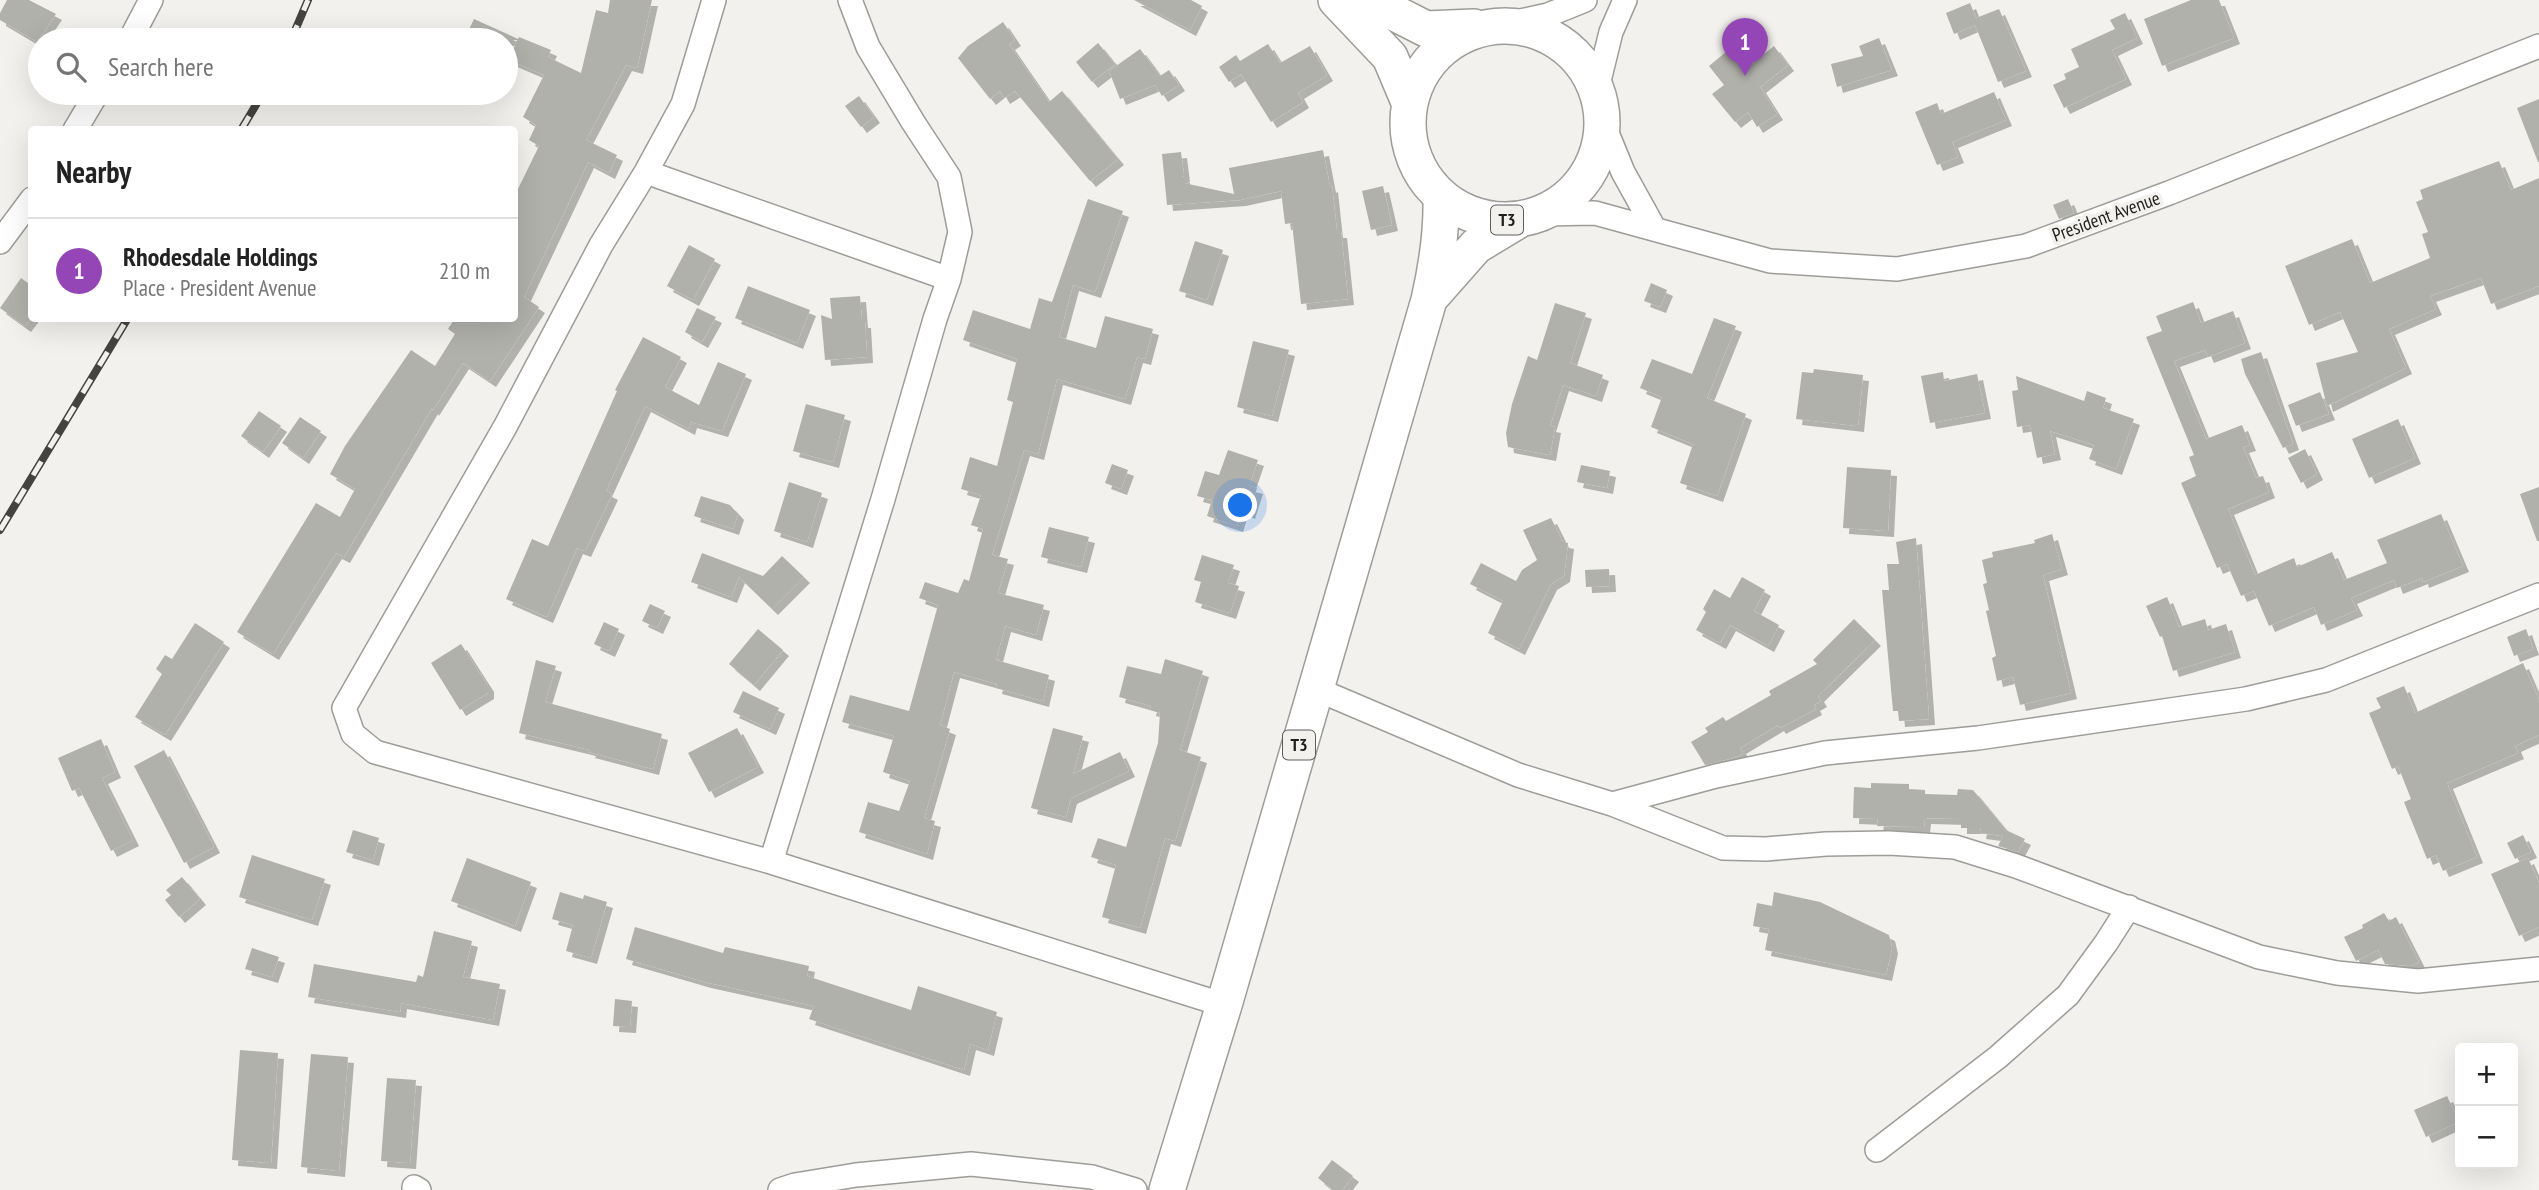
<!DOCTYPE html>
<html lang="en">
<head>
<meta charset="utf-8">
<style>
  :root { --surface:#fff; --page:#f2f2f2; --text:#222; --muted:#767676; --line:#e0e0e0; --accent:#9446b7 }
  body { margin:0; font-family:"PT Sans Narrow",sans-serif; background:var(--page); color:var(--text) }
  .controls { position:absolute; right:21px; bottom:21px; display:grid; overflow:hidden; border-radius:7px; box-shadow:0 7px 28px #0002 }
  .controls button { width:63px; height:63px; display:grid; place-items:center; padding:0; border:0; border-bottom:2px solid var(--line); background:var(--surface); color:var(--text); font:35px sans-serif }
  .you { position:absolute; left:1241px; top:506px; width:24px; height:24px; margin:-18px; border:5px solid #fff; border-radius:50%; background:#1a73e8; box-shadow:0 0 0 10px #1a73e833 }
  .badge { display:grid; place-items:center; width:46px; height:46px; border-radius:50%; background:var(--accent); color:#fff; font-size:23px; font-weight:700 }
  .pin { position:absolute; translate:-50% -58px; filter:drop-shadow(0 2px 4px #0008) }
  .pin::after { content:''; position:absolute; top:37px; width:24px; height:21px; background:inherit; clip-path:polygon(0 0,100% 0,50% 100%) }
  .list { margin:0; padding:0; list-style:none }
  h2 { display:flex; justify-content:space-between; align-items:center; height:91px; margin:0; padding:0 28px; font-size:30px }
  h2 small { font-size:23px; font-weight:400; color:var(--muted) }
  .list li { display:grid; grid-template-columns:46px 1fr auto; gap:21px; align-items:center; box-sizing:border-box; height:105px; padding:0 28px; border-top:2px solid var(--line) }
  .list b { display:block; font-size:26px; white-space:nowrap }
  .list p { margin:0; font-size:23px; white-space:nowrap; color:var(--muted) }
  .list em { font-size:23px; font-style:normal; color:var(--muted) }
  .icon { flex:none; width:38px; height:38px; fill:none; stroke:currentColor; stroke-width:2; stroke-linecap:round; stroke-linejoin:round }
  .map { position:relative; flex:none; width:2539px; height:1190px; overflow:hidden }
  .search { position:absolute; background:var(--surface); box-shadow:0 7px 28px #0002; left:28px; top:28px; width:490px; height:77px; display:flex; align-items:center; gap:18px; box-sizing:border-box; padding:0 24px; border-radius:38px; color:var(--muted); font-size:26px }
  .panel { position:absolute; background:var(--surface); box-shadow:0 7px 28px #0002; left:28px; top:126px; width:490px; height:196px; border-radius:7px }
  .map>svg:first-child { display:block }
</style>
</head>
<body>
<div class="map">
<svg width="2539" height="1190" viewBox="0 0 2539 1190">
  <defs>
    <filter id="shadow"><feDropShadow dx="6" dy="6" stdDeviation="0" flood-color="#0004"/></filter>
  </defs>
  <rect width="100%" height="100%" fill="#f2f1ed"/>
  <!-- building -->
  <path fill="#b1b1ac" filter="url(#shadow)" d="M7,0h22l27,14 -19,28 -37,-22v-7z
    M610,0h42l-15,68 -11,-3 -40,75 31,15 -8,18 -21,-11 -64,135 15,10 -49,74 -27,-18 -30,47 -1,-2 -88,149 -8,-4 -63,101 -36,-22 79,-129 24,14 15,-28 -25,-15 15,-28 66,-96 24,16 20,-32 -7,-5 7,-11h59v-121l25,-51 -10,-6 7,-15 -13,-8 21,-42 -35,-15 8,-20h-53l10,-21 44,20 1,-2 32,13 -3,7 33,16 15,-63 12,3z
    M1134,0h57l11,6 -12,24z
    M2191,0h28l15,38 -72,28 -18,-47z
    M1970,3l6,15 23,-9 27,62 -28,11 -23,-57 -21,9 -8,-21z
    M2125,13l12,25 -25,12 14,29 -62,29 -11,-23 13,-6 -2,-5 15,-7 -8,-18 44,-20 -5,-9z
    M1003,22l12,18 -6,4 40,58 13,-11 56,68 -28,22 -75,-90 -11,7 -4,-7 -10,8 -32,-41 10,-12z
    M1879,38l13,32 -55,17 -6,-23 32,-8 -4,-10z
    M1098,43l17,21 -23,18 -16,-20z
    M1268,44l12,19 30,-17 17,29 -29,18 5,9 -32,20 -30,-48 -12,8 -10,-15 17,-12 4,6z
    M1774,46l14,19 -28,22 17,27 -20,13 -9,-15 -13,10 -23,-28 12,-9 -15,-19 23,-19 16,20z
    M1140,49l20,27 9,-6 10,15 -17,11 -7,-11 -35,14 -11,-28z
    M1994,92l12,28 -54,22 6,15 -21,8 -22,-53 22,-9 4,11z
    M859,96l15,21 -13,10 -16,-21z
    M2539,99v63h-1l-21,-54z
    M1323,150l7,37 2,-1 5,46h4l7,67 -47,5 -9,-81 -7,1 -4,-33 -41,9 -73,5 -5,-51 19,-2 3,24 -2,1h2v6l50,11 -5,-26z
    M2499,161l12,29 28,-12v108l-48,18 -10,-26 -51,18 6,13 -47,20 17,39 -79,38 -11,-43 42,-11 -18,-40 -31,13 -24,-59 67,-27 18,44 60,-25 -8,-24 6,-2 -12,-30 7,-3 -3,-9z
    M1383,186l9,39 -21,5 -9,-39z
    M1088,199l35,12 -28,81 -22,-7 -14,52 37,11 9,-32 48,13 -8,30 -8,-2 -12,42 -68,-20 -19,75 -14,-4 -32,105 16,4 -10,34 46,12 -8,30 -31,-9 -9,34 53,15 -6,26 -47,-13 1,-4 -43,-12 -14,53 10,4 -26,89 11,3 -8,33 -68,-22 9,-30 31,9 11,-30 -27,-9 11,-36 -52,-14 8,-27 59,16 29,-106 -19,-7 6,-16 33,11 6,-14 5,2 14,-52 -12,-4 10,-30 -20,-6 9,-32 27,9 16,-64 -6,-2 10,-41 -54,-19 10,-30 57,19 9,-31 13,4z
    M2068,199l6,14 -15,6 -6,-14z
    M1195,241l28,9 -16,50 -28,-9z
    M689,245l26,14 -22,41 -26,-14z
    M21,278l11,8v31l-7,9 -25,-18z
    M1651,283l16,7 -7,17 -16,-6z
    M748,286l62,24 -13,33 -62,-25z
    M860,296l2,26h3l2,35 -42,3 -4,-45 11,4 -2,-21z
    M2193,302l8,21 32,-12 12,32 -37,14 -3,-7 -31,11 32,78 36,-14 8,20 -7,2 13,31 7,-2 6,16 -41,17 27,66 39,-17 3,9 35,-15 12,28 43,-17 -10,-23 64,-26 22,52 -40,16 -1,-4 -25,10 -3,-8 -43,18 6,12 -36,15 -7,-18 -45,19 -15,-35 -13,5 -14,-32 -10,4 -36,-85 15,-7 -7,-19 5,-2 -48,-118 16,-6 -6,-15z
    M1555,303l31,10 -16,50 33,12 -7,21 -33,-11 -13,41 5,1 -5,28 -42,-8 -2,-14 6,-29 16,-48 9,4z
    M697,308l19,9 -14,25 -17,-10z
    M1714,318l22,8 -29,72 39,16 -29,82 -37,-13 13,-39 -42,-17 11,-30 -22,-9 12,-29 40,15z
    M643,337l38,20 -16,30 34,18 19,-43 28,12 -24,57 -31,-9 -2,7 -44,-23 -39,85 6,3 -27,57 -8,-3 -30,69 -41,-18 26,-60 16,7 69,-155 -2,-1z
    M1253,341l36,9 -17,66 -35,-9z
    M2261,352l32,92 -10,4 -38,-74 -4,-15z
    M1814,369l49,6 -5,51 -62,-7 6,-47 11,1z
    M1943,372l1,9 33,-7 8,39 -55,10 -9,-47z
    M2016,376l68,25 3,-10 19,7 -3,10 31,11 -18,50 -27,-10 5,-14 -44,-14 5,23 -18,4 -7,-33 -13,2 -5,-36 6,-1z
    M2320,392l9,22 -33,12 -8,-21z
    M806,404l39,11 -12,47 -40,-11z
    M259,411l22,15 -18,26 -22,-16z
    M300,417l21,14 -18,27 -21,-15z
    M2398,419l17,39 -46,20 -17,-39z
    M2305,449l12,25 -16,9 -13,-25z
    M1228,450l30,10 -9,26 8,2 -8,25 -7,-3 -5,16 -30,-10 5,-16 -15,-4 8,-25 14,4z
    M1112,464l16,6 -7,19 -16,-6z
    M1581,465l29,6 -3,17 -30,-6z
    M1847,467l44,3 -3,61 -45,-3z
    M789,482l33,11 -15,49 -33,-11z
    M2539,487v54h-2l-17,-47z
    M701,496l29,9 8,9 -5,15 -39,-13z
    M1551,518l12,24 5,1 -4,33 -13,8 -32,65 -31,-16 15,-32 -33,-17 11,-21 35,18 6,-11 15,-10 -14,-30z
    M1049,527l40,10 -8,30 -40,-10z
    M2052,534l10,35 -19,6 28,118 -51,12 -7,-28 -16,4 -5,-23 4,-2 -10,-45 3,-1 -6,-26 4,-1 -5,-23 11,-3 -1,-5 43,-9 -1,-3z
    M1916,538l13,181 -30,2 -1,-10h-5l-11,-121h7l-2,-26h12l-3,-22z
    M702,553l61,23 19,-20 22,21 -32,32 -33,-32 -8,20 -40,-15z
    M1202,555l32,10 -6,18 11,3 -9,27 -35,-11 6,-20 -7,-2z
    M1609,569l1,17 -24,1 -1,-17z
    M1742,577l23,13 -11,21 25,14 -11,21 -38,-21 -10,18 -24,-13 10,-18 -3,-3 11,-20 16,9z
    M2167,597l12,30 26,-8 3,11 18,-6 9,28 -62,19 -11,-35 -2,1 -14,-31z
    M650,604l15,7 -8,17 -15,-7z
    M1854,619l21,21 -57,56 3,5 -7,4 2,4 -36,19 -2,-3 -38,23 3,5 -6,4 -32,8 -14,-23 17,-10 -3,-4 18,-11 3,4 45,-26 -2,-4 48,-27 -4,-4z
    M604,622l15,7 -10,22 -15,-7z
    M195,623l29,19 -59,93 -30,-18 27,-43 -6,-5 9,-14 7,4z
    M758,629l25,21 -29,35 -25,-21z
    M2526,629l7,20 -19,7 -7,-19z
    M461,644l27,42v7l-28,17 -29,-47z
    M1165,659l38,12 -23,79 21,7 -26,84 -10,-3 -25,90 -38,-11 14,-52 -25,-8 7,-19 28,9 32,-104 2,-30 -10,-3 1,-4 -32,-9 8,-31 34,8z
    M536,660l20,6 -11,36 117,32 -9,35 -64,-17 1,-2 -71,-17z
    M2523,663l16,37v35l-24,11 3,7 -71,30 30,74 -34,14 -7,-16 -9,4 -23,-57 7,-3 -13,-33 -6,3 -23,-56 12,-5 -5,-10 28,-12 11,27z
    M743,691l36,17 -9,21 -37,-17z
    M737,728l21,39 -49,25 -21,-39z
    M1053,728l30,8 -10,38 47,-22 9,19 -58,27 -5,19 -35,-9z
    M101,739l14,33 -13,6 31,62 -22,11 -32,-63 -7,3 -14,-33z
    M164,750l50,97 -30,16 -50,-97z
    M1871,783l38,1v5l16,1v4l32,1 1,-6 15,1 33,40 19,9 -7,13 -20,-6 5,-10 -23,-3 1,-5h-20v-9l-36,-1 -1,9 -47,-1 1,-7 -25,-1 1,-31 17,1z
    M353,830l26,8 -6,22 -27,-8z
    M2523,835l8,17 -16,7 -8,-16z
    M252,855l73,24 -13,41 -73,-23z
    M467,858l64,24 -16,44 -64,-25z
    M2528,858l11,25v44l-20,9 -28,-62z
    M182,877l18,22 -21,18 -14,-17 6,-5 -5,-5z
    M560,892l23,7 1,-4 23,7 -16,56 -25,-7 7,-26 -21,-6z
    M1774,892l46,10 69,33 3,13 -6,27 -121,-25 4,-21 -16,-3 4,-23 15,3z
    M2384,913l5,8 7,-4 23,45 -8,4 -26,-2 -7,-14 -22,11 -12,-24 19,-9 -1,-3z
    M635,927l88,26 2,-6 84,19 -2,10 104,34 7,-24 79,26 -9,38 -18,-6 -6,26 -155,-51 5,-13 -109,-24 -79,-23z
    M434,931l38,10 -9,36 37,7 -7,36 -92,-17 -1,9 -92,-15 6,-33 102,18 2,-7 5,2z
    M252,948l27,9 -7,20 -27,-8z
    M615,999l17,2 -2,26 -17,-1z
    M240,1050l38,3 -7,110 -39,-3z
    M311,1054l37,3 -9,114 -38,-4z
    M387,1078l29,2 -6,83 -29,-2z
    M2447,1096l12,26 -33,15 -12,-27z
    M1332,1160l21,16 -11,14h-9l-15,-12z"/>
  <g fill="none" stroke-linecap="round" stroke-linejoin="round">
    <defs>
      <path id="minor" d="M714,0l-31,104 -37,68 -45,73 -96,182 -161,281 9,26 22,18 396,110 453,143
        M1503,25l45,-10 37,-15
        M130,40l21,-40
        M1597,89l14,-57 14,-32
        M1603,123l20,49 31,56
        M75,130l22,-37
        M646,172l303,107
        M1541,214l54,-1 175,48 127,8 129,-23 143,-53 370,-147
        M0,242l32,-43
        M1316,689l202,86 94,29 104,-28 109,-23 153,-15 268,-39 80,-19 213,-85
        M1612,804l111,44 43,1 60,-5 63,-1 66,4 61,19 243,91 78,16 81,8 121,-12
        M771,862l112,-363 52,-180 14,-40 11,-47 -11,-55 -36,-55 -45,-75 -18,-47
        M1877,1150l121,-93 70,-62 38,-52 23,-36
        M414,1187l5,3
        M780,1190l15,-5 61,-10 115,-11 121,13 43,13"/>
      <path id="highway" d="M1336,0l54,57 19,45
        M1369,0l57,29 48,-2
        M1408 123a97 97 0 1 1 194 0a97 97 0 1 1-194 0Z
        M1431,297l45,-51 43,-26
        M1167,1190l57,-185 205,-705c8,-35 13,-67 12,-104"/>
    </defs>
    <!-- minor casing -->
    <use href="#minor" stroke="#9d9d98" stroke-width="26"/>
    <!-- highway casing -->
    <use href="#highway" stroke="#9d9d98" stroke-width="38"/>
    <!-- minor -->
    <use href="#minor" stroke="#fff" stroke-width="23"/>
    <!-- highway -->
    <use href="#highway" stroke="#fff" stroke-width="35"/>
    <defs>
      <path id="rail" d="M291,40l17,-40
        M241,130l22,-37
        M0,530l128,-212"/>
    </defs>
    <!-- rail casing -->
    <use href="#rail" stroke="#434341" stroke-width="8"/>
    <!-- rail -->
    <use href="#rail" stroke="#f2f1ed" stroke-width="5" stroke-dasharray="16" stroke-linecap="butt"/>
  </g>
  <g text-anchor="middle" stroke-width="7" stroke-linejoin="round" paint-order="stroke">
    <!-- shield labels -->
    <g fill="#f2f1ed" stroke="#5e5d5b" stroke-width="2">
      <rect x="1491" y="205.5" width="32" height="29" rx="5"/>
      <rect x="1283" y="730.5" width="32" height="29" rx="5"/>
    </g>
    <g font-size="18" font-weight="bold" fill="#1e1e1d">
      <text x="1507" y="226">T3</text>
      <text x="1299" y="751">T3</text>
    </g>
    <!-- street labels -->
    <g font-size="19" fill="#1e1e1d" stroke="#f2f1ed">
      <text transform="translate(2106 216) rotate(-20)" y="7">President Avenue</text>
    </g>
  </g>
</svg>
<div class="controls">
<button>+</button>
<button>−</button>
</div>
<div class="you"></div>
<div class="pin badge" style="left:1745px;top:76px">1</div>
<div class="search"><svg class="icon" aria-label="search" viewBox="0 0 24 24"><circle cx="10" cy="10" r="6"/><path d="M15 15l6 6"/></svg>Search here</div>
<section class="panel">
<h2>Nearby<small></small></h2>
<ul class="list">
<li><span class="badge">1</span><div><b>Rhodesdale Holdings</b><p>Place · President Avenue</p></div><em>210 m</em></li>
</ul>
</section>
</div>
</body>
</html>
